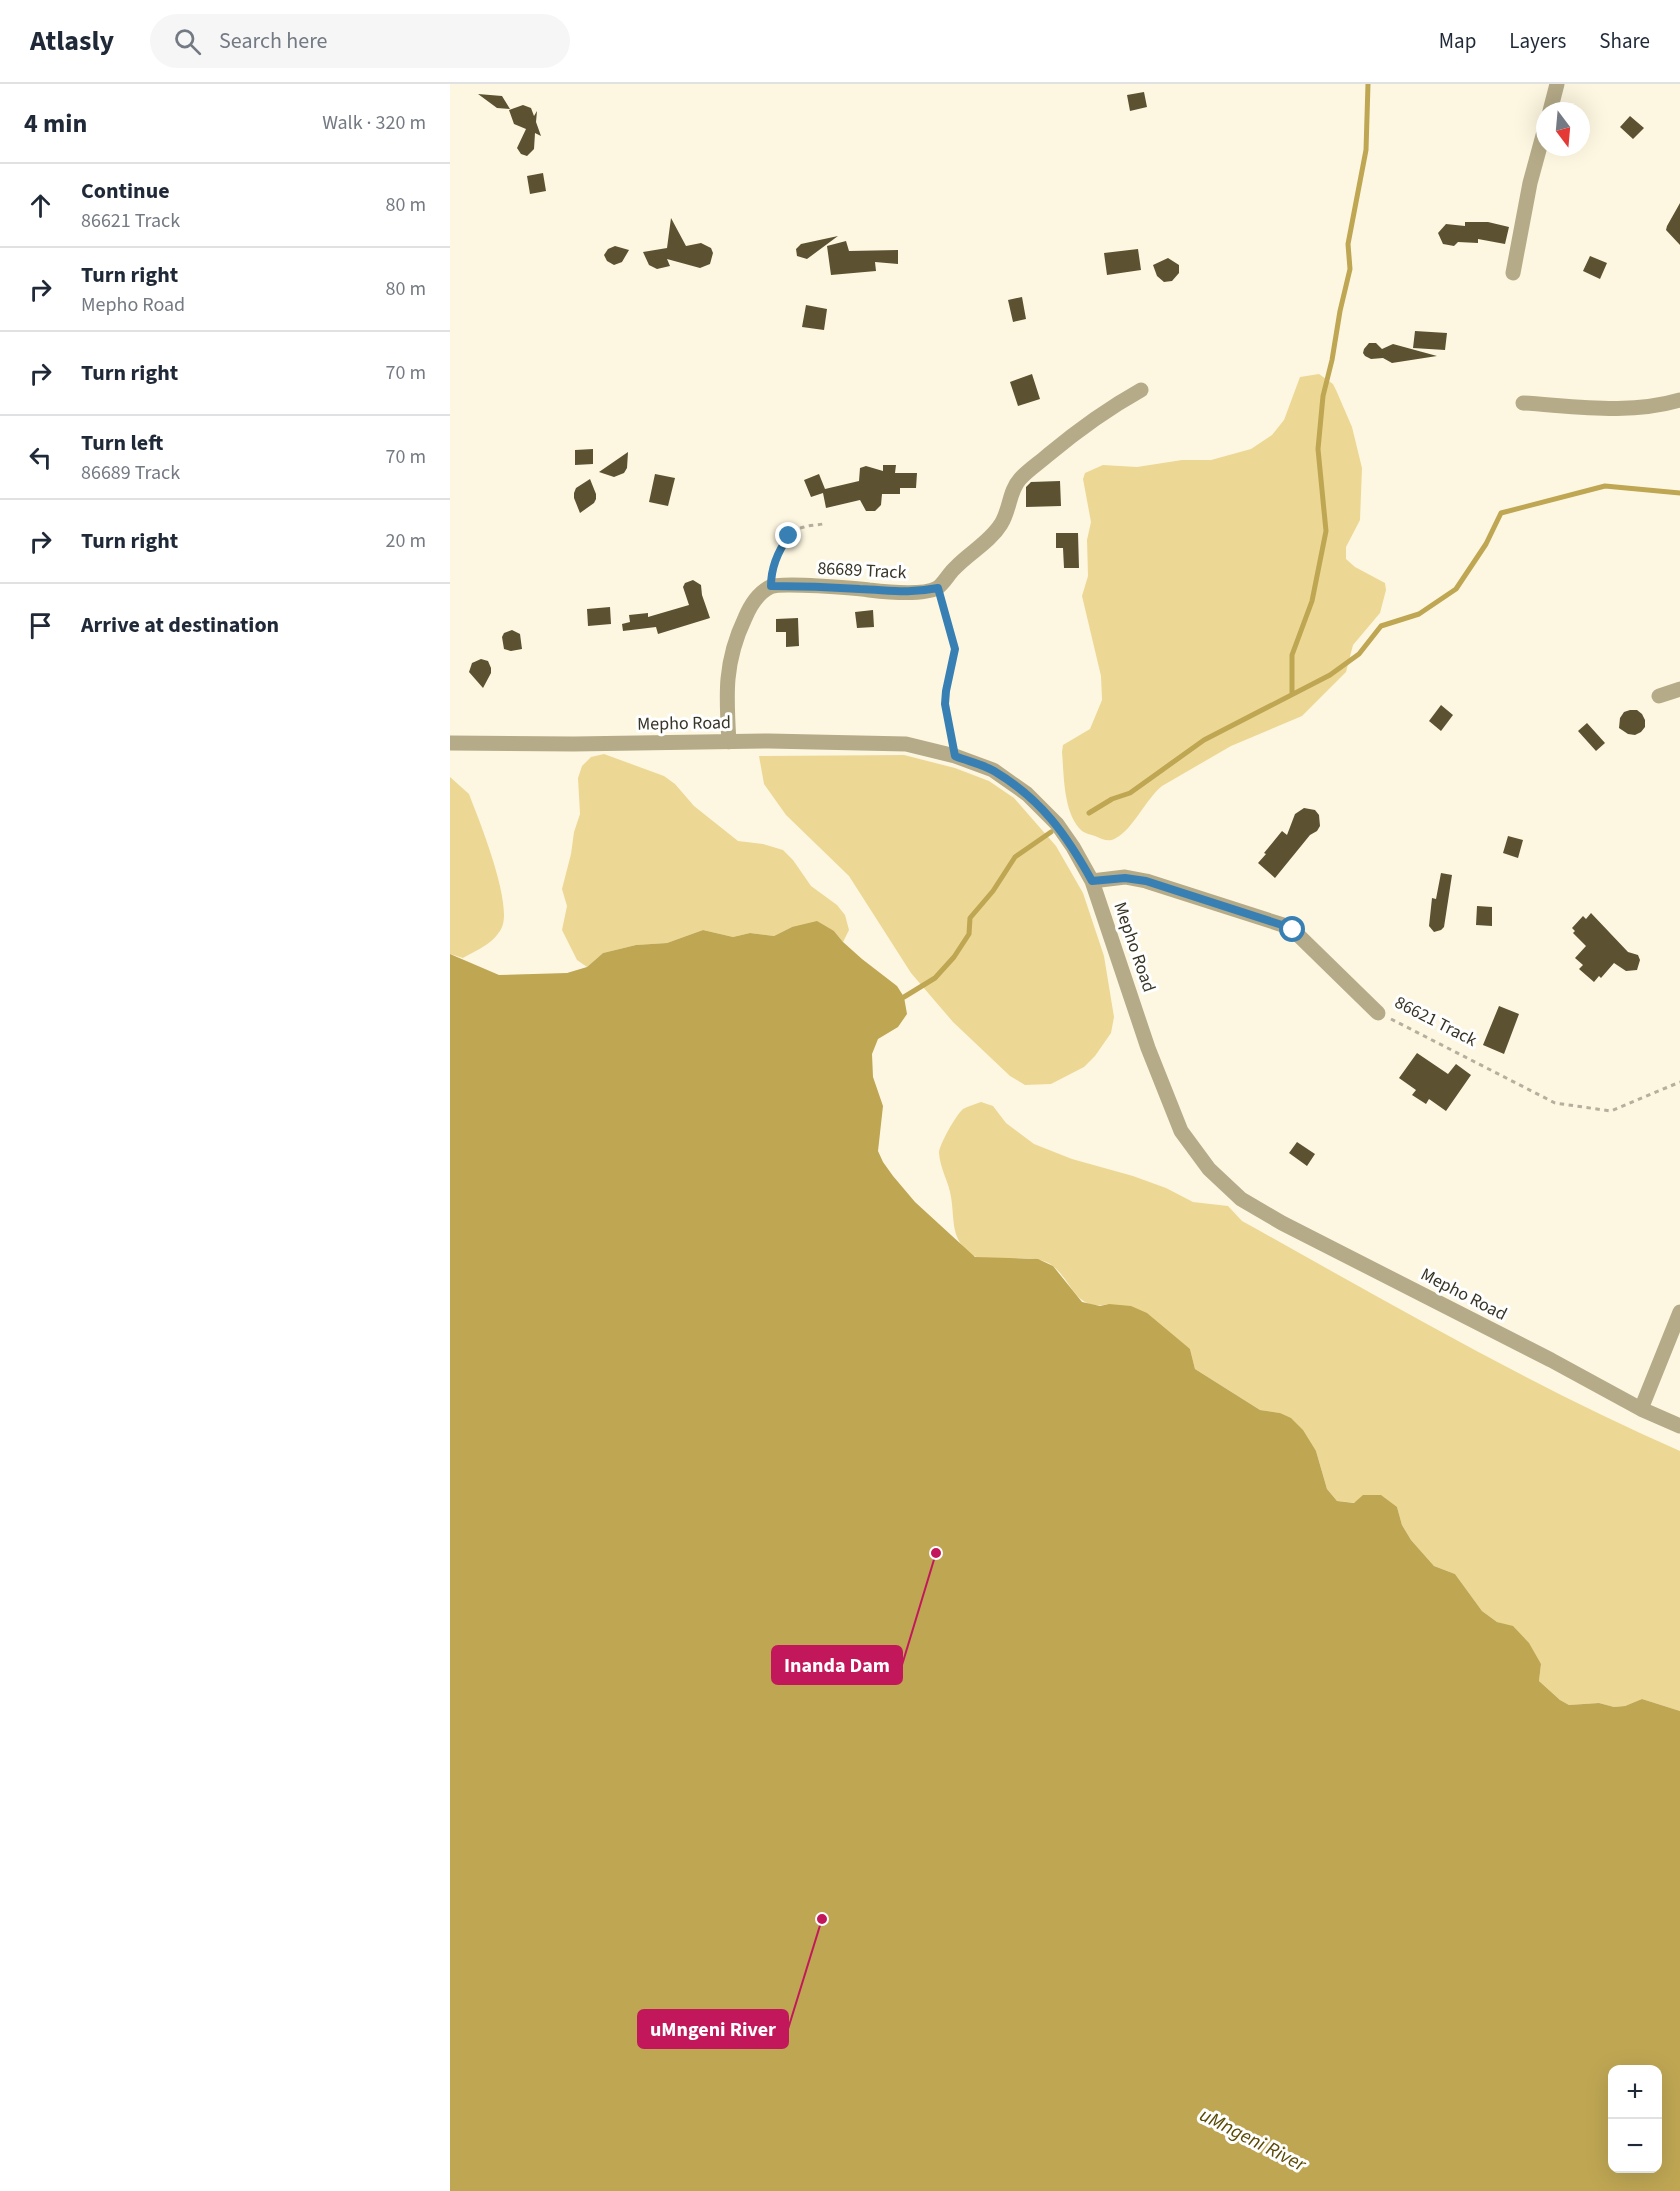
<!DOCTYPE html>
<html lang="en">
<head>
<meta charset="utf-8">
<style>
  :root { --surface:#fff; --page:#f6f6f7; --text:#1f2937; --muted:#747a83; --line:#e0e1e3 }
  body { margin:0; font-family:"Source Sans 3",sans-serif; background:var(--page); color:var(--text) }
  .controls { position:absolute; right:18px; bottom:18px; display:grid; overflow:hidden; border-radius:12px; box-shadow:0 6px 24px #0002 }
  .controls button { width:54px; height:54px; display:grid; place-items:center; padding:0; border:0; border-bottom:2px solid var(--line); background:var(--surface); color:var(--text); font:30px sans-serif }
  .compass { position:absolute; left:1086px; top:18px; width:54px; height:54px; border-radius:50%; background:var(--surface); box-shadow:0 6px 24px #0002; rotate:164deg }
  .stop { position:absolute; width:18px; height:18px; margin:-14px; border:4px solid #3880b4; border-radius:50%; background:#fff }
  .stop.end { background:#3880b4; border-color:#fff; box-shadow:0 2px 6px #0008 }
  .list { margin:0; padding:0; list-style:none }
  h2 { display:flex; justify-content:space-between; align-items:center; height:78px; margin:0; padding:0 24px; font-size:26px }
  h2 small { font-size:20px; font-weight:400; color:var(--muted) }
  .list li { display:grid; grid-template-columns:39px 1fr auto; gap:18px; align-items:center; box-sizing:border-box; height:84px; padding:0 24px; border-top:2px solid var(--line) }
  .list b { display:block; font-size:22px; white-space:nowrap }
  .list p { margin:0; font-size:20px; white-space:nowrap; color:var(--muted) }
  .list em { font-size:20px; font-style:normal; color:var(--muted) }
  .icon { flex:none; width:33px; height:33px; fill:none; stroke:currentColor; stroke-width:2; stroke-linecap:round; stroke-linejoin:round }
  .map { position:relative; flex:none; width:1230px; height:2107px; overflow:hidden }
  header { display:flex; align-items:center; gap:36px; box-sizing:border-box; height:84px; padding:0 30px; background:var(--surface); border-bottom:2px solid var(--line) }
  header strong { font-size:28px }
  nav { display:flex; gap:33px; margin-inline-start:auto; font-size:21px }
  .search { width:420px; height:54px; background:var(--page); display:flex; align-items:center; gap:15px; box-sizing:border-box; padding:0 21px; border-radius:33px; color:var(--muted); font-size:22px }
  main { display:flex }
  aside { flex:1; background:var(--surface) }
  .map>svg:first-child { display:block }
</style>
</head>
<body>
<header>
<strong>Atlasly</strong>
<div class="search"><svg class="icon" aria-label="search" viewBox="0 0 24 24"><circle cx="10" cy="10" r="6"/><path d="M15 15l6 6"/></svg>Search here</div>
<nav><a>Map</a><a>Layers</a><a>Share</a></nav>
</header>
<main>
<aside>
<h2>4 min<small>Walk · 320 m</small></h2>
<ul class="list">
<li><svg class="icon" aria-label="ahead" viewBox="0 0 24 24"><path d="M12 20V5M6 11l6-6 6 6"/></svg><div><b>Continue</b><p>86621 Track</p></div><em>80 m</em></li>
<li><svg class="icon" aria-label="right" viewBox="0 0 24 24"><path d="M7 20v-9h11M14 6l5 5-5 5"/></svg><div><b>Turn right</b><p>Mepho Road</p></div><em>80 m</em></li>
<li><svg class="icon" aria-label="right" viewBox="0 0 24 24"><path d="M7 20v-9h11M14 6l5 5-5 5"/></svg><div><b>Turn right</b></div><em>70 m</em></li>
<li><svg class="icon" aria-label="left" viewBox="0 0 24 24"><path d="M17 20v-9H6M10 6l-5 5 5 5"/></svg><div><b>Turn left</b><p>86689 Track</p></div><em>70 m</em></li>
<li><svg class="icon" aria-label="right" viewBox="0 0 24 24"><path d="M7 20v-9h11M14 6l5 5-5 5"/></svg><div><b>Turn right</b></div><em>20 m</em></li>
<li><svg class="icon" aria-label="arrive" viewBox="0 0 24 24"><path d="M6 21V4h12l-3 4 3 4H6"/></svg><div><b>Arrive at destination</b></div></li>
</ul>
</aside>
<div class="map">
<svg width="1230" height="2107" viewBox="0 0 1230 2107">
  <rect width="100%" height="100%" fill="#fdf7e1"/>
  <!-- green -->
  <path fill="#ecd894" d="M869,290l14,10 3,6 16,37 10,41 -2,52 -14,27v12l9,8 30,16 1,7 -6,23 -27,32 -7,27 -44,44 -71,30 -69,40c-17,14 -28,42 -46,52 -7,5 -14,1 -21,-2 -4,-1 -10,-3 -13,-5 -19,-17 -18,-57 -20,-79l1,-7 27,-16 12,-29 -1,-24 -19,-80 6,-20 -1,-36 4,-18 -8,-43 2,-6 18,-8 34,2 45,-7h29l40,-11 21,-14 12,-15 16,-43z
    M154,670l60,22 11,8 19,22 44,35 25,3 20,6 10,10 18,26 26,19 8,10 4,15 -6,12 -9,-11 -42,-4 -18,9 -24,-3 -17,4 -30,-7 -36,13 -31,2 -33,8 -16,14 -10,-7 -15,-30 5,-24 -5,-17 9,-35 3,-22 6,-18 -2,-36 4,-12 9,-9z
    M454,671l51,13 34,13 25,17 42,48 27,47 21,63 10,61 -3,16 -16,23 -11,11 -33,17 -26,1 -15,-9 -57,-54 -42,-49 -62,-97 -63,-61 -22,-31 -5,-28z
    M0,693l19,17 3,8c10,25 40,102 30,125 -7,16 -25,23 -39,31l-13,-4z
    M531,1018l12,4 13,17 28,21 38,15 61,17 33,12 27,14 35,4 14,15c144,80 287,164 438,230v260l-38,-12 -17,7 -11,1 -15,-4 -30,2 -9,-5 -21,-19 2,-17 -28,-37 -16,-5 -15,-11 -27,-37 -21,-8 -23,-26 -9,-15 -5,-18 -60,-6 -10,-12 -11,-38 -36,-38 -20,-3 -65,-41 -5,-20 -81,-45c-34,8 -36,-22 -56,-38 -20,-16 -67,-1 -81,-11 -22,-16 -17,-34 -21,-58 -2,-15 -11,-28 -12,-44 0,-8 17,-38 24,-44 5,-3 13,-5 18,-7z"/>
  <!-- water -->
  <path fill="#bea653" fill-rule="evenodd" d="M367,837l17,10 9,11 19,17 35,27 7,11 3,17 -9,13 -20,12 -6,15 1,23 10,29 -5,45 5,11 10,14 22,26 60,55 63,2 15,7 29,36 18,4 9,-2 22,2 16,7 43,36 5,20 65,41 20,3 11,5 12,12 13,21 11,38 10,12 17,2 9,-8h18l16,12 5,18 9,15 23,26 21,8 27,37 15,11 16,4 16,17 12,21 -2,17 21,19 9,5 30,-2 15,4 11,-1 17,-7 38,12v480h-1230v-1237l49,21 68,-2 20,-6 16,-14 33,-8 31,-2 36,-13 30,7 17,-4 24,3 18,-9zM1162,1986h46v98h-46z"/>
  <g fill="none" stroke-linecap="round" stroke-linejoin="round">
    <!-- stream -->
    <path stroke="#bea653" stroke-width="5" d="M842,609v-38l20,-54 14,-70 -8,-82 5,-53 9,-36 8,-49 10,-42 -2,-25 18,-94 2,-66
      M639,729l23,-14 18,-6 74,-53 126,-65 29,-21 22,-28 38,-12 37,-25 30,-45 15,-31 104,-27 75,7
      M454,913l31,-19 19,-21 15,-23 1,-16 23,-27 22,-34 36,-25"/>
  </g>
  <!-- building -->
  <path fill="#5c5232" d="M694,8l3,15 -17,4 -3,-16z
    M28,10l24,2 8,13 -13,-1z
    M73,21l8,3 3,8 3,-5 -1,11 5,14 -6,-3 -1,16 -7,7 -6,-2 -4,-6 9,-19 -12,-5 -5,-14z
    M1180,32l14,12 -11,11 -13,-12z
    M93,89l3,18 -16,3 -3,-18z
    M1230,119v42l-14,-15 1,-4z
    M221,134l15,28 15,-3 10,5 2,5 -3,11 -10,4 -33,-9 3,7 -13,3 -8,-4 -6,-13 24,-4z
    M1015,138h23l21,5 -4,17 -27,-5v4l-20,-1 -4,4 -11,-2 -5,-11 8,-9 19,2z
    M388,152l-31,23 -10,-3 -1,-7 5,-5z
    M396,157l3,10 49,-1v14l-23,-2 1,9 -45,4 -4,-29z
    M165,162l14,4 -7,12 -8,3 -7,-4 -3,-6 4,-6z
    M688,165l3,21 -34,5 -3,-22z
    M1140,172l17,7 -7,16 -17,-8z
    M718,174l11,7v8l-7,8 -8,1 -7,-6 -4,-11z
    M572,213l4,22 -13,3 -5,-22z
    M356,221l21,4 -3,21 -22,-3z
    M965,247l32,2 -2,17 -32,-2z
    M919,259h7l6,6 11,-5 44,12 -45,7 -9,-5 -12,1 -6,-3 -2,-3 1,-4z
    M582,290l8,25 -22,7 -8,-24z
    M143,365v15l-18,1v-15z
    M178,368l-1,16 -3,5 -10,4 -15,-5z
    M433,381h13l-1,8h22l-1,15h-16v6h-18l-1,11 -6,6h-9l-6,-11 -34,8 -3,-15 -12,4 -7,-17 15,-6 6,15 34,-8 1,-13 6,-2 17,5z
    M205,390l20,4 -7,28 -19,-4z
    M140,395l6,15v5l-2,4 -14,10 -6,-15v-5l2,-5z
    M610,397l1,25 -35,1v-20l5,-5z
    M606,449h22l1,35h-15l-1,-20h-7z
    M243,496l8,5 1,10 8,23 -52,16 -2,-7 -33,4 -1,-7 8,-2 -1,-7 19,-2v4l41,-12 -6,-18 2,-4z
    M160,523l1,17 -23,2 -1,-17z
    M423,526l1,17 -17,1 -2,-16z
    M348,534l1,28 -13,1v-15h-10v-13z
    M62,546l8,4 2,15 -11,2 -7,-2 -2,-12 2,-4z
    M31,575l7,2 3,7v5l-8,15 -14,-16 3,-9z
    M991,621l12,10 -12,16 -12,-10z
    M1180,626h7l5,4 3,6v7l-4,5 -6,3 -7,-1 -9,-6 1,-10 4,-6z
    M1137,639l18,20 -9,8 -18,-20z
    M854,724l11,2 4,5 1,11 -3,5 -7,4 -35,43 -17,-15 8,-9 -2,-1 18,-22 5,4 8,-21z
    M1058,752l15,4 -5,18 -15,-5z
    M991,789l11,2 -8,52 -3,3 -7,2 -5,-6 3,-28 4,1z
    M1027,822l15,1v19l-16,-1z
    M1141,829l37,39 10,3 2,5 -3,10 -11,1 -12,-8 -13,15 -2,-2 -5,6 -15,-13 4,-4 -8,-7 11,-12 -13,-13 2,-2 -3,-3 11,-12 3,3z
    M1049,922l20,8 -15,40 -21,-9z
    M967,969l31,21 8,-10 15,11 -25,36 -17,-12 -3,5 -14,-9 4,-5 -17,-12z
    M847,1058l18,12 -8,12 -18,-13z"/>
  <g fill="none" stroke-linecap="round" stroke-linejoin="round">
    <!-- path -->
    <path stroke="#b5b09d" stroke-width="3" stroke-dasharray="4.5 4.5" stroke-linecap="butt" d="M322,488c4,-17 13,-41 32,-45 6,-2 13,-2 19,-3
      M492,519l13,46 -9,42 -1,13 7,36
      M941,935l164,84 56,8 69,-29"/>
    <!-- minor -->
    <path stroke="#b5ab88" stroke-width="15" d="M1100,27l7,-27
      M1063,189l17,-90 15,-55
      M1073,319c51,3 107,12 157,-3
      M1209,612l21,-7
      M279,658c-3,-47 -5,-80 16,-124 5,-12 13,-25 25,-31 10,-5 85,1 99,3 17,2 53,6 68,-2 6,-3 12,-15 18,-20 14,-15 35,-26 46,-44 9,-14 8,-33 19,-45 8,-9 19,-16 28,-24 30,-25 59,-46 93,-65
      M0,659l124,1 195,-3 137,3 49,12 38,14 34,24 30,30 16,23 19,34 56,167 33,83 28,38 32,30 41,24 269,137 90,49 39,17
      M642,797l33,-4 21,4 137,44 10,5 85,83
      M1191,1325l39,-97"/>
  </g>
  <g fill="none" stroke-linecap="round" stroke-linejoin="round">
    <!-- route -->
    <path stroke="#3880b4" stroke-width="8" d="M339,452c-11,15 -18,31 -18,50 30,0 59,1 89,3 30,1 46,5 78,-1l17,61 -9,42 -1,13 10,52c12,5 27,8 39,15 47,28 72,63 98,110l33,-3 21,3 136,44 11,5"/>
  </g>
  <g text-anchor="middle" stroke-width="6" stroke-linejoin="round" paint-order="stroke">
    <!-- street labels -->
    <g font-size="18" fill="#383426" stroke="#fff">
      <text transform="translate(412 486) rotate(3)" y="6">86689 Track</text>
      <text transform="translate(234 639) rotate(-1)" y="6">Mepho Road</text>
      <text transform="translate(685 863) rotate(71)" y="6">Mepho Road</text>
      <text transform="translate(986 937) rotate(27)" y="6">86621 Track</text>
      <text transform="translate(1014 1210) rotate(27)" y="6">Mepho Road</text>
    </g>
    <!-- water labels -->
    <g font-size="20" font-style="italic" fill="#5a4903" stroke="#fff">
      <text transform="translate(803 2055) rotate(27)" y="7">uMngeni River</text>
    </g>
  </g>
  <!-- callouts -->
  <path fill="none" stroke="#c2185b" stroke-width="2" d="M486 1469L452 1581M372 1835L338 1945"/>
  <g fill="#c2185b" stroke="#fff" stroke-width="2">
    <circle cx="486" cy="1469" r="6"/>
    <circle cx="372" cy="1835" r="6"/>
  </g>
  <g fill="#c2185b" stroke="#c2185b" stroke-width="2">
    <rect x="322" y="1562" width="130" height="38" rx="6"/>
    <rect x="188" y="1926" width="150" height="38" rx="6"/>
  </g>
  <g font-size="20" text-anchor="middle" font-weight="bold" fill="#fff">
    <text x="387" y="1588">Inanda Dam</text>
    <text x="263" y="1952">uMngeni River</text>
  </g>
</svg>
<div class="controls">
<button>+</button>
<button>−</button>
</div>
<svg class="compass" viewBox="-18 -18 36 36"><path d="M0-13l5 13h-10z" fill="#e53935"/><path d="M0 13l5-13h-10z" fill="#747a83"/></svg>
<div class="stop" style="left:843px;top:846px"></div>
<div class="stop end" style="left:339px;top:452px"></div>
</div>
</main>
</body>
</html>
